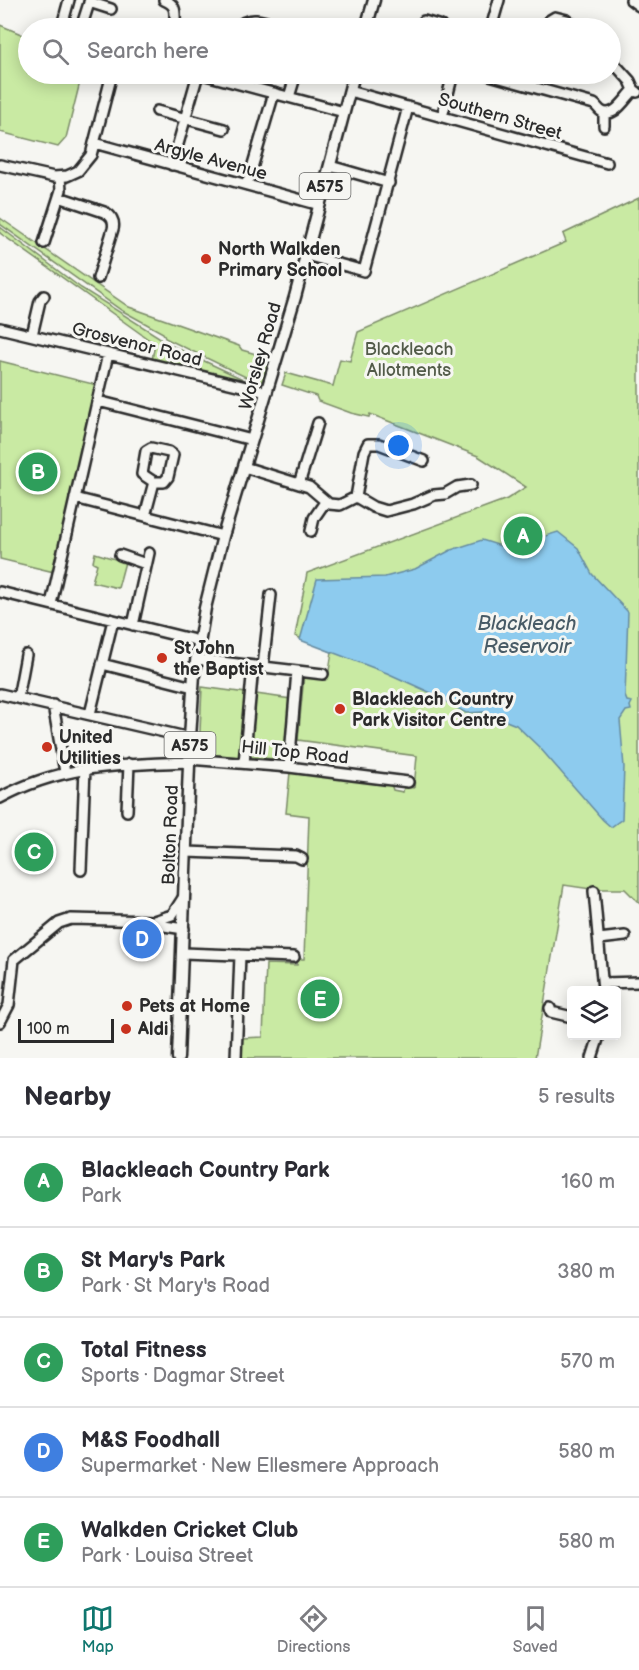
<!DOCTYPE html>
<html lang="en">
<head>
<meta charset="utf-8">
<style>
  :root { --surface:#fff; --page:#f2f2f3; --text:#2b2b33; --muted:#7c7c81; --line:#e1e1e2; --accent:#0f766e }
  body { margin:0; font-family:"Balsamiq Sans",sans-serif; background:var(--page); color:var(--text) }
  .controls { position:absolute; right:18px; bottom:18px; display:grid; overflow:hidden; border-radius:6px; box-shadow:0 3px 15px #0003 }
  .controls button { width:54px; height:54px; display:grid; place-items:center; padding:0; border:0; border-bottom:2px solid var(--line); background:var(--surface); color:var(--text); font:30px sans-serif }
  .scale { position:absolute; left:18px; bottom:15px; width:96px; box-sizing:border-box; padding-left:6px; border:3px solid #2b2b2b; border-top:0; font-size:16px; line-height:21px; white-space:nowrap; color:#2b2b2b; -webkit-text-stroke:4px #f6f6f2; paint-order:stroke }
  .you { position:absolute; left:399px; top:446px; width:21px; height:21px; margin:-15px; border:4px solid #fff; border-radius:50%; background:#1a73e8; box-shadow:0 0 0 9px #1a73e833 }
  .badge { display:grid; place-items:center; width:39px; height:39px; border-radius:50%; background:var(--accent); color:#fff; font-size:20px; font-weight:700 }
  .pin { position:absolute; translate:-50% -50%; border:3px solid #fff; box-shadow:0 2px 6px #0006 }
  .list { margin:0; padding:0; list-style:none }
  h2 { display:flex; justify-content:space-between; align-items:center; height:78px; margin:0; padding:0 24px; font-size:26px }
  h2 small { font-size:20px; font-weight:400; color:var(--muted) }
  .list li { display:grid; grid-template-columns:39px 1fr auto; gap:18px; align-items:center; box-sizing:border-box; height:90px; padding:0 24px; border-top:2px solid var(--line) }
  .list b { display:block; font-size:22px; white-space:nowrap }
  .list p { margin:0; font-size:20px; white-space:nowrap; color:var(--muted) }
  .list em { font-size:20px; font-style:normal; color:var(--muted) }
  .icon { flex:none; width:33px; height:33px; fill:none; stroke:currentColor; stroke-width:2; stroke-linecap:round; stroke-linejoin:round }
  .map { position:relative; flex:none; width:639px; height:1058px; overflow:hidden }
  .search { position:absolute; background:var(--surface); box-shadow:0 3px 15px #0003; left:18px; right:18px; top:18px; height:66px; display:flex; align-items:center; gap:15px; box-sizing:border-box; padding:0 21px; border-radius:33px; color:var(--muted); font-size:22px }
  .sheet { height:528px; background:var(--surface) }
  nav { display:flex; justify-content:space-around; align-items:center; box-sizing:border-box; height:84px; border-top:2px solid var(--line); background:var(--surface); font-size:16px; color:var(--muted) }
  nav a { display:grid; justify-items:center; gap:3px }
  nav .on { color:var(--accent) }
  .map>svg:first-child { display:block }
</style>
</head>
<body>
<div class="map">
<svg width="639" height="1058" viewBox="0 0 639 1058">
  <rect width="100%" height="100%" fill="#f6f6f2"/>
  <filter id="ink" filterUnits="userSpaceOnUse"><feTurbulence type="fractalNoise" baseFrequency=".0167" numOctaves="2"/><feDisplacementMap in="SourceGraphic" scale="12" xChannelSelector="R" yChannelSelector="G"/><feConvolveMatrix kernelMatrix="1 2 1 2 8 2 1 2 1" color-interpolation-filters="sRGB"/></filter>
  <g filter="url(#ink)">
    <!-- green -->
    <path fill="#c9eaa3" stroke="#7a8a67" stroke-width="1.5" d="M0,25l28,12v37h54l-16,64 -8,9 -58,-15z
      M639,198v705l-14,-14h-34l-27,-4 -29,173h-295l2,-20 21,-1 3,-73 31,1 1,-6h6l5,-143 -23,-3 4,-41 101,12 2,6 10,2 1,-5 10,1 3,-32 -119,-16 6,-65 24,2 4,-25 -37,-16 12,-63 200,-74 19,-12 -48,-31 -108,-42 -1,3 -18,-4 -33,-12 -2,-5 -34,-11 4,-12 47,13 7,-27 10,2 8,-29 208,-90 -3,-8z
      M0,218l129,89 110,39 3,4 28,8 -8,23 -6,1 -91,-44 -2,-5 -42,-23 -121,-86z
      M0,227l81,61 78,49 8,14v12l-15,-3 3,-16 -155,-111z
      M166,343l83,39 -79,-18v-14z
      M0,361l97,24 -43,187 -54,-13z
      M95,553l30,9 -7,26 -26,-6 5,-18 -4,-2z
      M202,687l44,6 -6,64 -41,-4z
      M256,694l35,5 -5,61 -36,-3z"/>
    <!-- water -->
    <path fill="#8dcbee" stroke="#668ba0" stroke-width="1.5" d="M558,532l20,16 14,26 36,38 -3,84 2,5 5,1 -2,4 1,4 -5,1 -6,9 4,47 -2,52 -11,8 -8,-7 -63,-72 -24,-23 -32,-13 -18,1 -37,-21 -42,-19 -87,-33 17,-61 68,-2 30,-8 36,-19 31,-10 25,8z"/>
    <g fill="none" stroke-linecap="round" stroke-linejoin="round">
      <defs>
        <path id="minor" d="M164,0c16,6 9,16 12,28
          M631,0l8,6
          M89,2l22,7
          M424,21l17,5
          M69,28l-4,-1 -2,-5 6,-22
          M81,28l9,-28
          M238,28c10,-16 34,-4 49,0
          M308,28v-1
          M491,28l8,-28
          M546,28l4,-8 5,-3 12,3 10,8
          M610,59l20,22 4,9 3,2
          M202,74l142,38
          M486,74l108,30c3,2 4,5 7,7 13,9 25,-14 33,-21
          M531,86l3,-12
          M350,91l257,72
          M289,97l7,-23
          M157,111l67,18
          M442,117l11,-43
          M604,126v-13
          M94,143l226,62
          M0,165l54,12 13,-1 11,-5 13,-16 21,-81
          M172,165l26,-91
          M330,166l59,17
          M247,185l27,-92
          M59,197l45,15c7,3 11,9 9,17l-15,49
          M44,243l17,-53 -1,-13
          M306,255l58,16 44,-164
          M0,328l267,64
          M32,335l8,-34 4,-5
          M98,401l154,39
          M151,448l18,4 4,3 -5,22 -4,5h-10l-12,-8 4,-23z
          M244,467l65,20 20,17 11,1 16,-8 17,10 13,4 27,-7 21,-9 11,-1 12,-7 14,-2
          M299,484l19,-61
          M356,497l8,-45 4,-8h11l45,17
          M75,498l148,38
          M145,516l9,-34
          M311,531l3,-13 11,-16
          M120,555l26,9
          M0,592l199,49
          M51,604l57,-250
          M133,625l16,-72
          M196,659l127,15
          M102,664l91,23
          M263,667l8,-72
          M0,694l190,44
          M18,698l8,-43
          M53,705l12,67
          M90,714l23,-94
          M189,759l100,8 119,15
          M244,763l9,-97
          M289,767l8,-96
          M0,798c62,-34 121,-33 189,-36
          M127,811l2,-47
          M186,852l110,4 6,3
          M81,870l4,-102
          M594,891l9,99
          M151,924l33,5
          M599,939l26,-3
          M183,953l111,4
          M603,983l36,-1
          M550,1008l1,4 21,5
          M0,1022l9,-17 5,-45 45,-37 12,-4 83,2 18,-6 11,-17
          M236,1058l4,-103
          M592,1058l7,-22"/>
        <path id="major" d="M366,28l8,-28
          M178,1058l12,-320 4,-64 11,-66 18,-72 72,-239 59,-223"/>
      </defs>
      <!-- minor casing -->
      <use href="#minor" stroke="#2b2b2b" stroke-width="14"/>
      <!-- major casing -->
      <use href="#major" stroke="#2b2b2b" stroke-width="15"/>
      <!-- minor -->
      <use href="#minor" stroke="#f6f6f2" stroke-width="9"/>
      <!-- major -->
      <use href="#major" stroke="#f6f6f2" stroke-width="10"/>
    </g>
  </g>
  <!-- markers -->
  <g fill="#c8321e" stroke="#f6f6f2" stroke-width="2">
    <circle cx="206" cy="259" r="6"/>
    <circle cx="162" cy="658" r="6"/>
    <circle cx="340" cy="709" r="6"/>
    <circle cx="47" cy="747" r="6"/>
    <circle cx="127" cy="1006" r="6"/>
    <circle cx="126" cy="1029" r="6"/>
  </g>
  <g text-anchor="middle" stroke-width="6" stroke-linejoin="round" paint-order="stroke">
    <!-- shield labels -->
    <g fill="#f6f6f2" stroke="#686867" stroke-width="1.5">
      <rect x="299.5" y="173" width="51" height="26" rx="4.5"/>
      <rect x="164.5" y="732" width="51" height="26" rx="4.5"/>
    </g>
    <g font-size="16" font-weight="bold" fill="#2b2b2b">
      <text x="325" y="192">A575</text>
      <text x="190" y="751">A575</text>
    </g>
    <!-- street labels -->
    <g font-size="18" fill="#2b2b2b" stroke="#f6f6f2">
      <text transform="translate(500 116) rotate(16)" y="6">Southern Street</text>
      <text transform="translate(211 159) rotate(15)" y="6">Argyle Avenue</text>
      <text transform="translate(137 344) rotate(14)" y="6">Grosvenor Road</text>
      <text transform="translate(260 356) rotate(-74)" y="6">Worsley Road</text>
      <text transform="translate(295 752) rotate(6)" y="6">Hill Top Road</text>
      <text transform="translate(170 835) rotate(-88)" y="6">Bolton Road</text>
    </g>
    <!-- poi labels -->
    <g font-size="18" font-weight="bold" fill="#2b2b2b" stroke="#f6f6f2" text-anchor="start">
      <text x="218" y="255">North Walkden<tspan x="218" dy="21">Primary School</tspan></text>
      <text x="174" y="654">St John<tspan x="174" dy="21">the Baptist</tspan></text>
      <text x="352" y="705">Blackleach Country<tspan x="352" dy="21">Park Visitor Centre</tspan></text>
      <text x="59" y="743">United<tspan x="59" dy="21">Utilities</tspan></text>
      <text x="139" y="1012">Pets at Home</text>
      <text x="138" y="1035">Aldi</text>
    </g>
    <!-- park labels -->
    <g font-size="18" fill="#525b49" stroke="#f6f6f2">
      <text x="409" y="355">Blackleach<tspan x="409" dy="21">Allotments</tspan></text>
    </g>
    <!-- water labels -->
    <g font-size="20" font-style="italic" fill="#485b66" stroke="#f6f6f2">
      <text x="527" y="630">Blackleach<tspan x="527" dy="23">Reservoir</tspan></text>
    </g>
  </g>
</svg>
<div class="controls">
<button><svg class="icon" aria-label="layers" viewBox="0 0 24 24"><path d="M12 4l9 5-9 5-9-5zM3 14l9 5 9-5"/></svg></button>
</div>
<div class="scale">100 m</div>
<div class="you"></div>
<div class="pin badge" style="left:523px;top:536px;background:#2e9e5b">A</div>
<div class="pin badge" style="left:38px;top:472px;background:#2e9e5b">B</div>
<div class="pin badge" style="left:34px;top:852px;background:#2e9e5b">C</div>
<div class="pin badge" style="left:142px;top:939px;background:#3f7fe0">D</div>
<div class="pin badge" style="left:320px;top:999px;background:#2e9e5b">E</div>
<div class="search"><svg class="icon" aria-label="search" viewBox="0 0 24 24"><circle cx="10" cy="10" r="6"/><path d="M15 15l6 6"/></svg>Search here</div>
</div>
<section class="sheet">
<h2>Nearby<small>5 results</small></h2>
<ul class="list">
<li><span class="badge" style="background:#2e9e5b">A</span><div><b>Blackleach Country Park</b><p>Park</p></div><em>160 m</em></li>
<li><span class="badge" style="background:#2e9e5b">B</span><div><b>St Mary's Park</b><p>Park · St Mary's Road</p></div><em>380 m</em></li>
<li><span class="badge" style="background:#2e9e5b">C</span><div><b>Total Fitness</b><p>Sports · Dagmar Street</p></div><em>570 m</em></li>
<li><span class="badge" style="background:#3f7fe0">D</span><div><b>M&amp;S Foodhall</b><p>Supermarket · New Ellesmere Approach</p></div><em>580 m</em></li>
<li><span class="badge" style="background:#2e9e5b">E</span><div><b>Walkden Cricket Club</b><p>Park · Louisa Street</p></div><em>580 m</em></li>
</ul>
</section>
<nav>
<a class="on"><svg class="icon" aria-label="map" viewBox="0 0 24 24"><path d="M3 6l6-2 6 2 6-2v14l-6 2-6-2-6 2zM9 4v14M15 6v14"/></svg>Map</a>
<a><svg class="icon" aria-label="directions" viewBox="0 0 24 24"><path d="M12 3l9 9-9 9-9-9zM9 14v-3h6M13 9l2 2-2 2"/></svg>Directions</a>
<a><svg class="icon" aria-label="saved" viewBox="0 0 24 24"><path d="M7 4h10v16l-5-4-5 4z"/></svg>Saved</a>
</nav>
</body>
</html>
